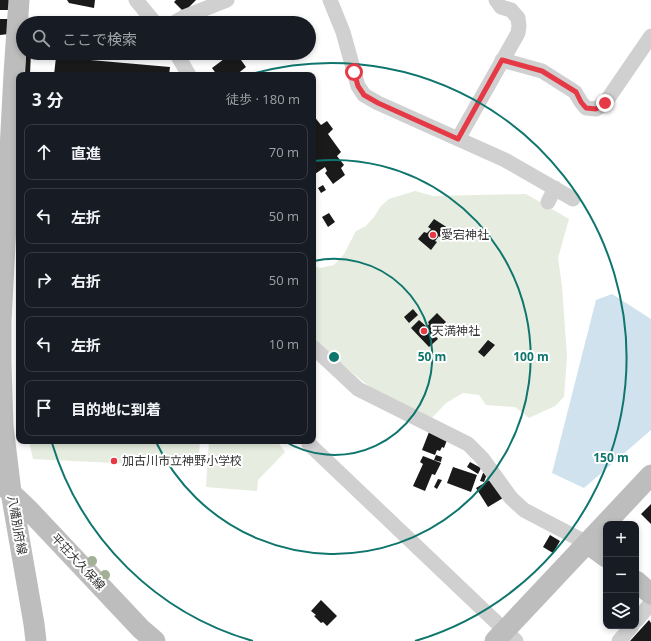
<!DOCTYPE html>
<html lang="ja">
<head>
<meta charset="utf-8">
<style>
  :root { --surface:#171b24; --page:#242831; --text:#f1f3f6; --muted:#9ea1a6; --line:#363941 }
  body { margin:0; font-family:"Open Sans","Noto Sans JP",sans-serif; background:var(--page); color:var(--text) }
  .controls { position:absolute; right:12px; bottom:12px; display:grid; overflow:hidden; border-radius:8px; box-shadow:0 2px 6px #0003 }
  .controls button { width:36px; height:36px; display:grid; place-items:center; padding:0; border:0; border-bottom:1px solid var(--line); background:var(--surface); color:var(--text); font:20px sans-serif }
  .stop { position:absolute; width:12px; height:12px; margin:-9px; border:3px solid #e63946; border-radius:50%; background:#fff }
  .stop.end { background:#e63946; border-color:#fff; box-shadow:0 1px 4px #0008 }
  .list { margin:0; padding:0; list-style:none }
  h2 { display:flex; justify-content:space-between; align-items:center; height:52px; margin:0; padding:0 16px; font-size:17px }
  h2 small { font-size:13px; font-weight:400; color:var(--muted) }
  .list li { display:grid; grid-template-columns:26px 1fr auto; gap:12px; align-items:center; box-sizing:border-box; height:56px; margin:0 8px 8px; padding:0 8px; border:1px solid var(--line); border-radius:8px }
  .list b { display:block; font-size:15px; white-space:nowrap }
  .list em { font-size:13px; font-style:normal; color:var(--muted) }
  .icon { flex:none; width:22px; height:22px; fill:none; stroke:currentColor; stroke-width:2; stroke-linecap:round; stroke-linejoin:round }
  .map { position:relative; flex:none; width:651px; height:641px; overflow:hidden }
  .search { position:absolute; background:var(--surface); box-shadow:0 2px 6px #0003; left:16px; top:16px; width:300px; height:44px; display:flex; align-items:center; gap:10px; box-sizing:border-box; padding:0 14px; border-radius:22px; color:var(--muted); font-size:15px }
  .panel { position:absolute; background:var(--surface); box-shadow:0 2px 6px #0003; left:16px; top:72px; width:300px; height:372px; border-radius:8px }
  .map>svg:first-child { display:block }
</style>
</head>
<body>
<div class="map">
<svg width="651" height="641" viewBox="0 0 651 641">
  <rect width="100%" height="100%" fill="#fff"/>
  <!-- green -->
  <path fill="#e6ecdf" d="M415,191l18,5 93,-2 43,25 -11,39 4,28 5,71 -3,40 -9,9 -26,12 -14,-11 -29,-2 -7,-10 -16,-2 -17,10 -16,17 -55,-29 -31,-25 -31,-29v-71l7,2 14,-3 10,-11 12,-23 10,-5 8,-9 7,-11 8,-7z
    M19,266v130l-2,-10 -1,-119z
    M29,441h171l-2,26 -165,-8z
    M209,441h68l8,11 -27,28 -1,11 -51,-4z"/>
  <!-- water -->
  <path fill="#cfe2ee" d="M612,294l39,25v111l-67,58 -32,-15 44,-173z"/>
  <!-- building -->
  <path fill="#1a1a1a" d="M0,0h12l-1,10h-11z
    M67,0h28l-1,8 -25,-5z
    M176,0h20l-12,12 -10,-10z
    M0,19h8l1,15 -9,1z
    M26,53h5l-1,21h-5z
    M232,53h4l10,14 -10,8h-19l-5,-7z
    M56,57l114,10 -1,8h-115z
    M313,115l8,10 6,-4 6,8 -5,5 13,18 -4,4 7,9 -3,3 4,7 -12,9 -8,-11 2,-2 -2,-4 -10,7 -2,-3z
    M323,185l3,5 -5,3 -3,-5z
    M329,213l6,9 -7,5 -6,-10z
    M434,219l14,9 -7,11 -2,-3 -4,5 2,1 -6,8 -13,-11 6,-7 3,1 4,-4 -3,-2z
    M413,309l5,6 -9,8 -5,-6z
    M437,313l9,9 -8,10 -3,-2 -3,2 6,7 -9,8 -18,-19 8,-8 8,7 2,-3 -1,-2z
    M488,340l7,5 -11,12 -6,-5z
    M429,432l18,8 -3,8 -2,-1 -2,4 -3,-1 -2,5 -13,-5z
    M436,455l6,2 -1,5 -7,-2z
    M423,456l18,7 -6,12 -3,-1 -7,17 -12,-5 10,-22 -3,-2z
    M470,462l11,6 -3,6 -11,-7z
    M453,467l24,8 -6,17 -24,-9z
    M483,473l4,1 -3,8 -4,-1z
    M438,479l4,1 -5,9 -3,-2z
    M491,479l12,19 -15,9 -12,-19z
    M651,504v20l-10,-10z
    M550,535l10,6 -7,12 -10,-6z
    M321,600l16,16 -10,10 -4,-4 -2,1 -7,-7 2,-1 -5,-4z
    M649,620l2,3v18h-21z"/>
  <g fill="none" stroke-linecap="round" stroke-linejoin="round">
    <!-- street -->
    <path stroke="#d0d0d0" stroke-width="15" d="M136,0l19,23
      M330,0l13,32 15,54 6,9 14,8 127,57 68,39
      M174,23l10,-6 43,-17
      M176,53l13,22
      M502,60l40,11 33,21 6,10 5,6 10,1 9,-6 46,-67
      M458,139l60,-106 1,-7 -1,-8 -7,-8 -10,-3 -5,-7
      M548,202l7,-14
      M313,347l45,42 110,55 14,14 29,40 13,12 63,33
      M309,444l207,197
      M636,621l15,-18
      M619,641l13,-15"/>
    <!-- secondary -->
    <path stroke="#bdbdbd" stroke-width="21" d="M19,0l-5,74 -13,247v43l2,62 8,66 23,132 2,17
      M8,490l19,18 114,121 14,12
      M587,543l19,14
      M636,581l15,13
      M495,641l156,-166"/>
  </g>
  <!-- trees -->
  <g fill="#a2b095">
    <circle cx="92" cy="561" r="5"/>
    <circle cx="105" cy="575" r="5"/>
  </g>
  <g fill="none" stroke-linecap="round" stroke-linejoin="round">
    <!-- route -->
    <path stroke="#e63946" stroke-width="5" d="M354,72l4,14 6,9 14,8 80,36 44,-79 40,11 34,21 5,10 5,6 10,1 9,-6"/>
  </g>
  <!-- distance rings -->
  <g fill="none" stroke="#0f766e" stroke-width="2">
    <path d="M314 261A98 98 0 1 1 284 441"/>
    <path d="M313 161A197 197 0 1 1 156 442"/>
    <path d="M253 641A295 295 0 0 1 52 443M248 75A295 295 0 1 1 415 641"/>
  </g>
  <!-- markers -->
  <g fill="#e63946" stroke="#fff" stroke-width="1.5">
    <circle cx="433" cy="235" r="4"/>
    <circle cx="424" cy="331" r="4"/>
    <circle cx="114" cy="461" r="4"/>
  </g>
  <g text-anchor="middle" stroke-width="4" stroke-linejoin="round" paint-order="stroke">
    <!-- poi labels -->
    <g font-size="12" fill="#333" stroke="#fff" text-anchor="start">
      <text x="441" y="239">愛宕神社</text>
      <text x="432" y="335">天満神社</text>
      <text x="122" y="465">加古川市立神野小学校</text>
    </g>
    <!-- street labels -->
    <g font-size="12" fill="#333" stroke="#fff">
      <text transform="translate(17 525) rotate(80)" y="4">八幡別府線</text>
      <text transform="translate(78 562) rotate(47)" y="4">平荘大久保線</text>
    </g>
  </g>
  <circle cx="334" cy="357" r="6" fill="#0f766e" stroke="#fff" stroke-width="2"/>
  <g font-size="12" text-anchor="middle" font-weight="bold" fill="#0f766e" stroke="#fff" stroke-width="4" stroke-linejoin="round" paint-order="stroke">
    <text x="432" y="361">50 m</text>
    <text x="531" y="361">100 m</text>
    <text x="611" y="462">150 m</text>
  </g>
</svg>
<div class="controls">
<button>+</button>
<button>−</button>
<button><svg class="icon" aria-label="layers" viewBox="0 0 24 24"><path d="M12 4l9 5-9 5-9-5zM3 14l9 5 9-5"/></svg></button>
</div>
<div class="stop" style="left:354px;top:72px"></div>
<div class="stop end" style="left:605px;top:103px"></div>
<div class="search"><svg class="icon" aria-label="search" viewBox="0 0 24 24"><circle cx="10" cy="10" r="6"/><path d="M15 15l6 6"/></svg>ここで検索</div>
<section class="panel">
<h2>3 分<small>徒歩 · 180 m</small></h2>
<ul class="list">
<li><svg class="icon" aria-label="ahead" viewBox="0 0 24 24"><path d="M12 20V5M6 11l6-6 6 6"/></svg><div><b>直進</b></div><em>70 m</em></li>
<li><svg class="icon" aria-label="left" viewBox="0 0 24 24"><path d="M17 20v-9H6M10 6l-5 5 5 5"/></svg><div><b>左折</b></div><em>50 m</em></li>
<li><svg class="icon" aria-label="right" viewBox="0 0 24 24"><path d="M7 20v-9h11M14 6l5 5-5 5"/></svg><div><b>右折</b></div><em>50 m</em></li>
<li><svg class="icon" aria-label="left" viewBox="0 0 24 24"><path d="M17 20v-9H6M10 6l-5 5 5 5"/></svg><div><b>左折</b></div><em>10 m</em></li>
<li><svg class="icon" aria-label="arrive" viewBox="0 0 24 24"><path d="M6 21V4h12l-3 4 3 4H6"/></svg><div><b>目的地に到着</b></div></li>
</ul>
</section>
</div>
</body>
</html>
